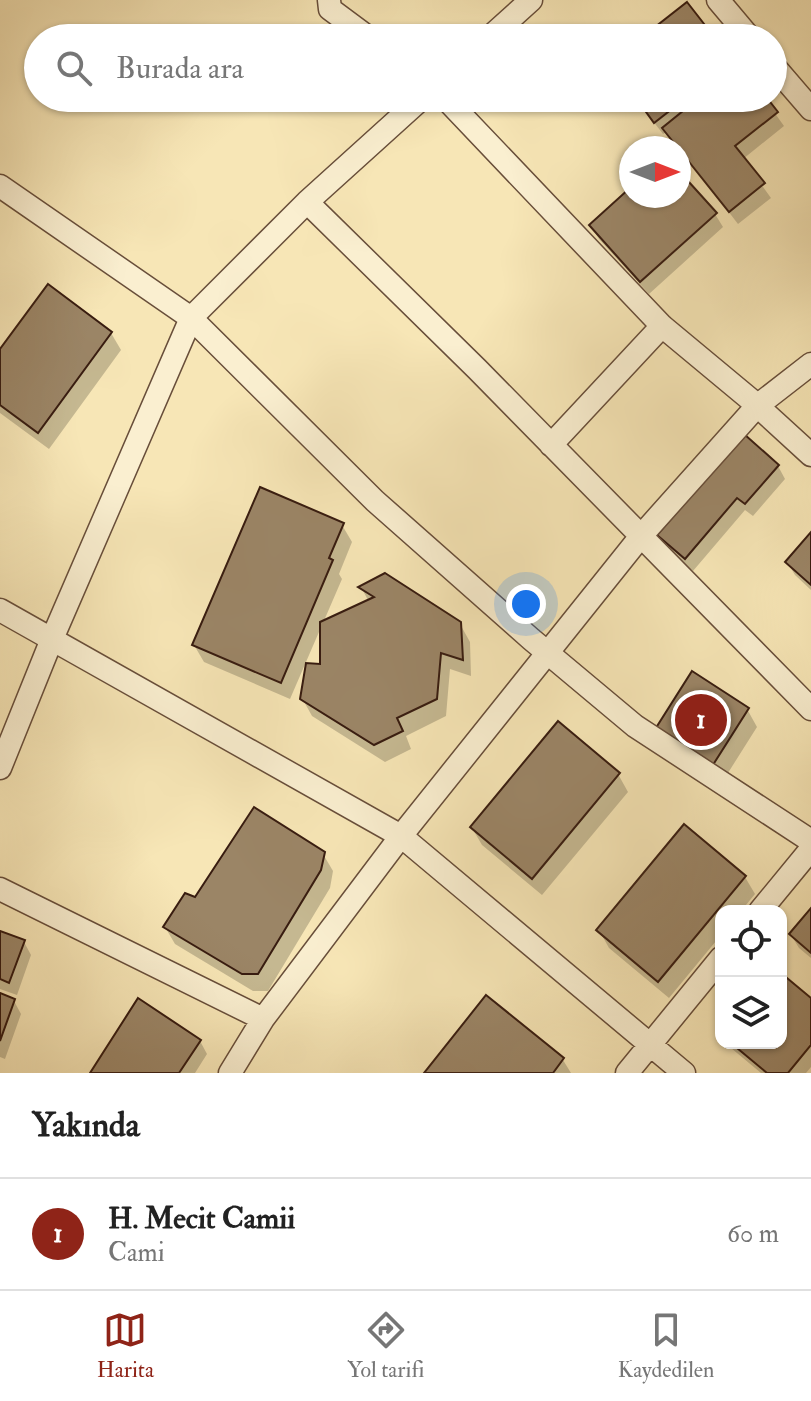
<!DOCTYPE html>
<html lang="tr">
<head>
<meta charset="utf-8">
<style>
  :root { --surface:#fff; --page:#f2f2f2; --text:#222; --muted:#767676; --line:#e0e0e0; --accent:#8f2418 }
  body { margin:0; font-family:"IM FELL Double Pica",serif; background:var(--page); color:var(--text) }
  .controls { position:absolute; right:24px; bottom:24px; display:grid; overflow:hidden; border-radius:16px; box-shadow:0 2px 6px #0004 }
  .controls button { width:72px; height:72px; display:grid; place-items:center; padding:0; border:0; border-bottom:2px solid var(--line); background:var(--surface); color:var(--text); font:40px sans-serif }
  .compass { position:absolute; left:619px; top:136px; width:72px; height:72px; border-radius:50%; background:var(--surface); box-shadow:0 2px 6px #0004; rotate:90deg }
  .you { position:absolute; left:526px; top:604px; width:28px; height:28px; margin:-20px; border:6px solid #fff; border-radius:50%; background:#1a73e8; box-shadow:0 0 0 12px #1a73e833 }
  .badge { display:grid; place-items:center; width:52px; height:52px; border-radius:50%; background:var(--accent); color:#fff; font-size:26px; font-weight:700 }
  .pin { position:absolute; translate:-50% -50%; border:4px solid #fff; box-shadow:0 2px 8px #0006 }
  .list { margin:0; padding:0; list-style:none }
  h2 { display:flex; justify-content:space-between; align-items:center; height:104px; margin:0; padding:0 32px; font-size:34px }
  h2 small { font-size:26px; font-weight:400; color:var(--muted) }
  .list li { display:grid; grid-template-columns:52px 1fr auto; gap:24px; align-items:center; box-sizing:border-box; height:112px; padding:0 32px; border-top:2px solid var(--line) }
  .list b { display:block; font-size:30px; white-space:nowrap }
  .list p { margin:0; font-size:26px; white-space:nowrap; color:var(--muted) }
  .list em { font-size:26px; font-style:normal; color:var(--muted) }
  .icon { flex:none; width:44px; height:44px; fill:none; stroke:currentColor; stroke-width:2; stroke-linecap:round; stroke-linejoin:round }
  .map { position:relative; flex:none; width:811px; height:1073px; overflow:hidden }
  .search { position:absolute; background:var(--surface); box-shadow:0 2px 6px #0004; left:24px; right:24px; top:24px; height:88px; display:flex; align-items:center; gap:20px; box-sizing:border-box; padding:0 28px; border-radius:44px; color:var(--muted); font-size:30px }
  .sheet { height:216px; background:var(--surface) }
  nav { display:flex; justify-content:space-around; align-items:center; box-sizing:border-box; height:112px; border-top:2px solid var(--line); background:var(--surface); font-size:22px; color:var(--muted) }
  nav a { display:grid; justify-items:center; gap:4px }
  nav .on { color:var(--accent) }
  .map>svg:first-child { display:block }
</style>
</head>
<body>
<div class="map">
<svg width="811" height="1073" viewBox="0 0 811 1073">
  <rect width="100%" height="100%" fill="#f7e6b6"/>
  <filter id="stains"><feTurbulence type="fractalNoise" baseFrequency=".0025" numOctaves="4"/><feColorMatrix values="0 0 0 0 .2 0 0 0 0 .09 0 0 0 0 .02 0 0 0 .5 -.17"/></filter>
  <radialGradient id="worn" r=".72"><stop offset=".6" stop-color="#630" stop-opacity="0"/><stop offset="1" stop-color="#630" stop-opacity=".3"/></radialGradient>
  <!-- shadow -->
  <path fill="#0003" d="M635,98h129l20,28 -41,33 28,39 -33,26 -71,-92 -4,2z
    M679,174l36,40 8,13 -74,67 -50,-55 -8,-13 40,-36v6h48z
    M111,333l10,17 -72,99 -49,-36v-60z
    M778,466l7,13 -32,37 -8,-6 -52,61 -26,-23 -8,-13z
    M342,525l10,17 -13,32 3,5 -19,44 46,-21 -8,-15 99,37 10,18 1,34 -21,-7 -4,47 -40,20 5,13 -26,13 -73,-46 -10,-18 20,-32v-41l-32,74 -86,-37 -10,-17z
    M811,535v55l-16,-15 -8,-13z
    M747,709l10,18 -36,57 -55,-35z
    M618,774l10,18 -86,103 -60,-50 -10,-17z
    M323,854l10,17 -3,17 -62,103h-15l-78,-47 -10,-17 31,-27z
    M745,877l10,17 -14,17h-20v24l-52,63 -60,-50 -10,-18z
    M811,911v47l-12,-10 -8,-13z
    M0,933l24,9 7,13 -14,40 -17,-6z
    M781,975l30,26v66l-5,6h-45l-36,-30h56z
    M0,996l14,5 7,13 -16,45 -5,-2z
    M487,998l76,62 8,13h-144z
    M721,1023v14l-5,-9z
    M200,1041l7,13 -12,19h-103z"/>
  <!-- building -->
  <path fill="#9b8566" stroke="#381c10" stroke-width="2" d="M687,2l28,36h-74z
    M636,98h50l-32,25z
    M699,98h68l11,14 -43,34 30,37 -36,29 -67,-84z
    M679,171l38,42 -77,69 -51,-57 42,-38v9h48z
    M48,284l64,48 -74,101 -38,-28v-56z
    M744,434l35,31 -34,39 -8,-6 -52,61 -28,-24z
    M260,487l84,36 -15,35 4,2 -52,123 -89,-38z
    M811,532v53l-26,-23z
    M385,573l76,49 2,38 -22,-7 -4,46 -40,19 6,13 -29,14 -74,-46 6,-36 14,1v-42l54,-25 -16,-10z
    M692,671l57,37 -38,60 -57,-37z
    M558,721l62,52 -88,106 -62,-52z
    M254,807l71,45 -4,18 -63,104h-16l-79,-47 22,-34 10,4z
    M684,824l62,52 -88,106 -62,-52z
    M811,908v45l-22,-19z
    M0,931l25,9 -16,43 -9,-4z
    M781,973l30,25v47l-23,28h-21l-36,-30h50z
    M0,993l15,6 -15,42z
    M486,995l78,63 -11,15h-129z
    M138,998l63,42 -22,33h-89z"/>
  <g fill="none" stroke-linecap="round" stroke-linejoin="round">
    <defs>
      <path id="street" d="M329,0l1,9 39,29
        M718,0l32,38
        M489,38l42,-38
        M773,65l38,44
        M445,98l217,228 89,74 60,55
        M0,186l191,132 184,183 156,138 104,87 176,115
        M307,202l170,167 334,340
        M551,445l111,-119
        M0,610l401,226 283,237
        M0,768l52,-129 139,-321 116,-116 115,-104
        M0,889l263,130
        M760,911l51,-62
        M230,1073l33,-54 138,-183 240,-300 116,-130 54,-42
        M627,1073l94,-115"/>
    </defs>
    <!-- street casing -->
    <use href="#street" stroke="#684e3a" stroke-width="25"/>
    <!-- street -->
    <use href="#street" stroke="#faefd0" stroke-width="22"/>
  </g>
  <rect width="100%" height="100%" filter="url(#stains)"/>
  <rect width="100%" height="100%" fill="url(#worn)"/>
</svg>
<div class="controls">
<button><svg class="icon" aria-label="locate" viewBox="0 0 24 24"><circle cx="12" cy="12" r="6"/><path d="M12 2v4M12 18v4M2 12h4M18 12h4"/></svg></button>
<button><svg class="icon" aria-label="layers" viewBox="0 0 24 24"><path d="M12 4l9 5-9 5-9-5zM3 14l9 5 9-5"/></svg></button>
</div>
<svg class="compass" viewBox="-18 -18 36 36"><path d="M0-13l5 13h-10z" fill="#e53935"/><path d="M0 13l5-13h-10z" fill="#767676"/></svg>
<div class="you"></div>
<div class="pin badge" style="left:701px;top:720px">1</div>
<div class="search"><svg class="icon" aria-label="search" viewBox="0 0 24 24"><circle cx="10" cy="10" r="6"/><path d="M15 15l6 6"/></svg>Burada ara</div>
</div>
<section class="sheet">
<h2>Yakında<small></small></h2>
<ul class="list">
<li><span class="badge">1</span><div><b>H. Mecit Camii</b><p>Cami</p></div><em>60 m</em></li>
</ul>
</section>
<nav>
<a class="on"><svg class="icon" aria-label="map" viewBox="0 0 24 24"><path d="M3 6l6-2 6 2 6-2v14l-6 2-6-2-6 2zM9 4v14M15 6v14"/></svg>Harita</a>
<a><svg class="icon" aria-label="directions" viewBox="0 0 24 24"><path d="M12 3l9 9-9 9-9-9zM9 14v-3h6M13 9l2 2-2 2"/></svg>Yol tarifi</a>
<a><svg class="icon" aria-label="saved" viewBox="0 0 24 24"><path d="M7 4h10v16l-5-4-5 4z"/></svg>Kaydedilen</a>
</nav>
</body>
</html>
